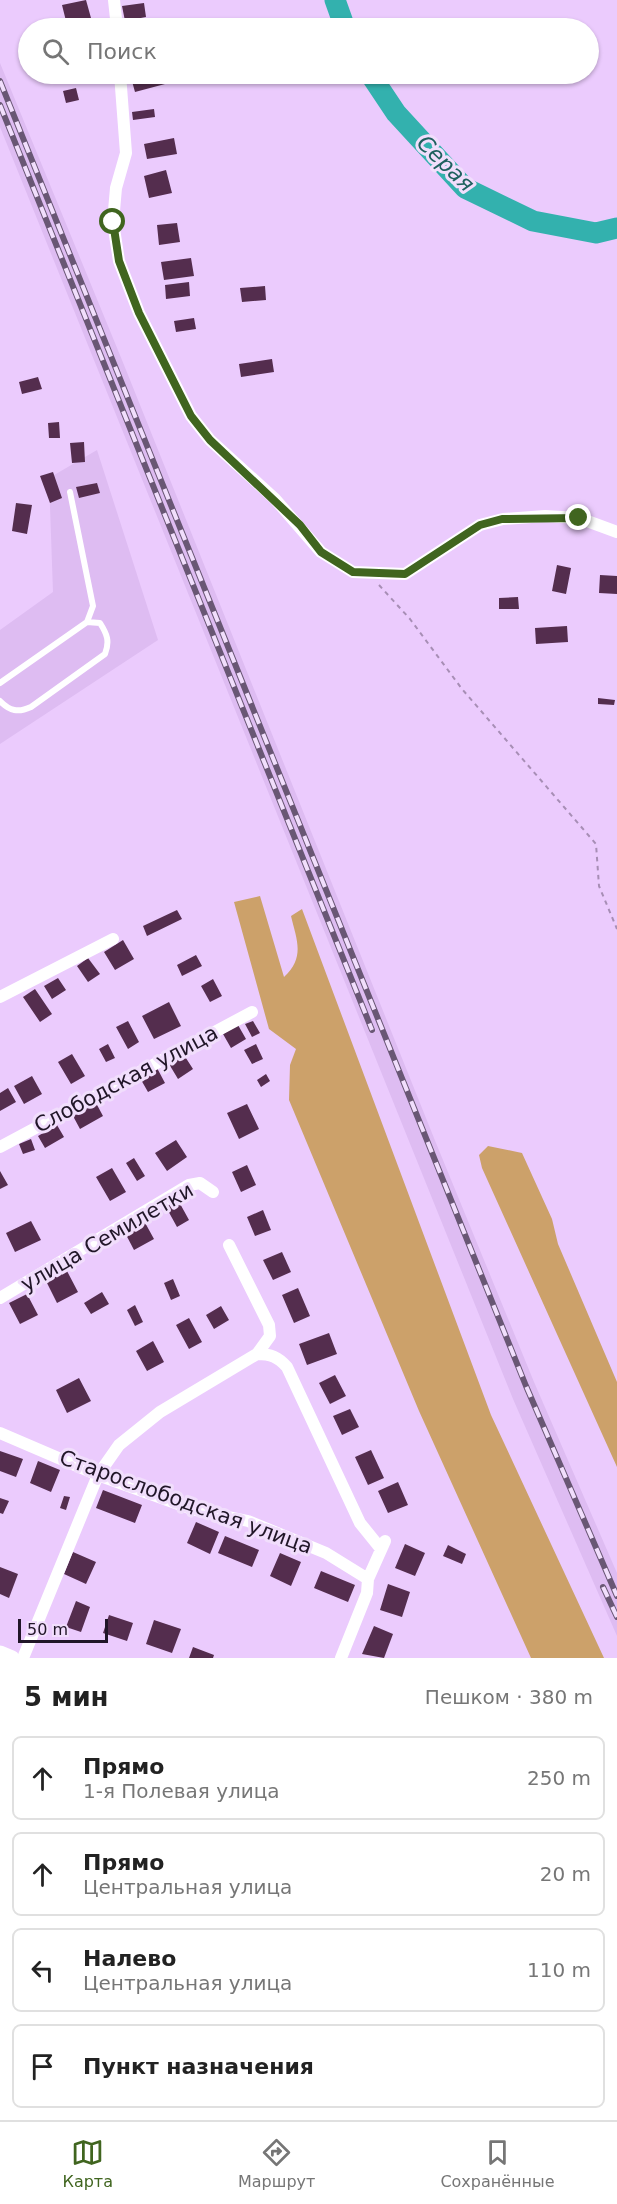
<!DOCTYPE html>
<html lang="ru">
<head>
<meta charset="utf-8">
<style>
  :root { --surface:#fff; --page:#f2f2f2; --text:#222; --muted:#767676; --line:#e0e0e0; --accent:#40651f }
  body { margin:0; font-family:"DejaVu Sans",sans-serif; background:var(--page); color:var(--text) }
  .scale { position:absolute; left:18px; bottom:15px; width:90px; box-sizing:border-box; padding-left:6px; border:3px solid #211628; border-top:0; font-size:16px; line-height:21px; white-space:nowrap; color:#211628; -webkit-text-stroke:4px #f1defc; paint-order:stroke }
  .stop { position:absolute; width:18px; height:18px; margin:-14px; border:4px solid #40651f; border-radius:50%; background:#fff }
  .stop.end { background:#40651f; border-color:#fff; box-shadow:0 2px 6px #0008 }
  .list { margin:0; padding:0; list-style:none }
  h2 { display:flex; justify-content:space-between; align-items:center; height:78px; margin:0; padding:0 24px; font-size:26px }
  h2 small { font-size:20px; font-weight:400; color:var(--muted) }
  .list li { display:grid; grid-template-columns:39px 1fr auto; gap:18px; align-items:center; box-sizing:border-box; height:84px; margin:0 12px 12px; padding:0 12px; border:2px solid var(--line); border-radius:9px }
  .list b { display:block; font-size:22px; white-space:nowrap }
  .list p { margin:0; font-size:20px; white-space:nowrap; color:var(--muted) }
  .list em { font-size:20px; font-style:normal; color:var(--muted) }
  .icon { flex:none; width:33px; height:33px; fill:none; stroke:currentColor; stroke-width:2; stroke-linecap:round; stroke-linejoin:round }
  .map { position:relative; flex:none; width:617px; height:1658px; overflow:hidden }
  .search { position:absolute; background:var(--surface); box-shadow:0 2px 4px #0004; left:18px; right:18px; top:18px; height:66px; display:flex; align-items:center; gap:15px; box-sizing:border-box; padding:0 21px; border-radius:33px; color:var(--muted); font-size:22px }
  .sheet { height:462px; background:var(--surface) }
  nav { display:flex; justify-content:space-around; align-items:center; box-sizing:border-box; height:84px; border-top:2px solid var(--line); background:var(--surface); font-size:16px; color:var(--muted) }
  nav a { display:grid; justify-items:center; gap:3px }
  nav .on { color:var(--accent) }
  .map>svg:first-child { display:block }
</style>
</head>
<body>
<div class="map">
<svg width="617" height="1658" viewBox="0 0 617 1658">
  <rect width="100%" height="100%" fill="#ebcbfd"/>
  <!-- built -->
  <path fill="#debcf2" d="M0,63l122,297 314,783 98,239 83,191v63l-104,-237 -513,-1272z
    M97,450l61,190 -158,104v-114l53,-38 -4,-114z"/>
  <!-- green -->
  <path fill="#cca16a" d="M260,896l24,81c21,-20 13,-36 7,-61l11,-7 189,506 113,243h-73l-112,-247 -130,-311 1,-35 6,-16 -27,-20 -35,-127z
    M488,1146l34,7 30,66 6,25 59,138v85l-135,-299 -3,-13z"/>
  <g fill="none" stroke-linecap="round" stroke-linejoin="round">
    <!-- river -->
    <path stroke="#33b1ae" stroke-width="21" d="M335,0l10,28
      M370,74l26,39 69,75 68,33 63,12 21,-5"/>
  </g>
  <!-- building -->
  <path fill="#542d4e" d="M86,0l5,18 -24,7 -5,-20z
    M144,3l2,14 -21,4 -3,-15z
    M130,74h32l3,10 -30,8z
    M76,88l3,12 -13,3 -3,-12z
    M154,109l1,8 -22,3 -1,-8z
    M174,138l3,16 -30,5 -3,-15z
    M166,170l6,23 -23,5 -5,-22z
    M177,223l3,19 -21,3 -2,-20z
    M191,258l3,18 -30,4 -3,-18z
    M189,282l1,14 -24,3 -1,-14z
    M265,286l1,14 -24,2 -2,-14z
    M194,318l2,11 -20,3 -2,-11z
    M272,359l2,13 -33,5 -2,-13z
    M38,377l4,12 -20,5 -3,-12z
    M59,422l1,16h-11l-1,-15z
    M84,442l1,20 -13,1 -2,-20z
    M53,472l9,26 -12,5 -10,-27z
    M97,483l3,10 -21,5 -3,-11z
    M16,503l16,2 -5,29 -15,-3z
    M557,565l14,3 -5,26 -14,-3z
    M600,575l17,1v18l-18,-1z
    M518,597l1,12h-20v-11z
    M567,626l1,16 -32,2 -1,-16z
    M598,698l17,2 -1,5 -16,-1z
    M177,910l5,9 -35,17 -4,-10z
    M123,940l11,19 -19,11 -11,-18z
    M196,955l6,11 -20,10 -5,-11z
    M88,958l12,16 -12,8 -11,-16z
    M58,978l8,12 -14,9 -8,-13z
    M213,979l9,17 -12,6 -9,-16z
    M35,989l17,25 -12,8 -17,-25z
    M169,1002l12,24 -27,13 -12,-23z
    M128,1021l11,21 -11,7 -12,-22z
    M253,1021l7,12 -8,4 -7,-13z
    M238,1025l8,14 -15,9 -8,-14z
    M108,1044l7,14 -9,4 -7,-13z
    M256,1044l7,15 -11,5 -8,-14z
    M72,1054l13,22 -14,8 -13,-22z
    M184,1055l9,14 -15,10 -9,-15z
    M157,1068l8,15 -17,9 -8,-14z
    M266,1074l4,7 -9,6 -4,-7z
    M32,1076l10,18 -18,10 -10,-18z
    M8,1088l8,14 -16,9v-18z
    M96,1103l7,13 -23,13 -7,-13z
    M247,1104l12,25 -20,10 -12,-26z
    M57,1125l7,12 -19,11 -7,-12z
    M31,1139l4,11 -12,4 -4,-10z
    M176,1140l11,17 -20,14 -12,-18z
    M134,1158l11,18 -8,5 -11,-18z
    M247,1165l9,20 -15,7 -9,-20z
    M112,1168l14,24 -16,9 -14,-24z
    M0,1171l8,14 -8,4z
    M178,1200l11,20 -12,7 -11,-20z
    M263,1210l8,20 -16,6 -8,-19z
    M143,1219l11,20 -20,11 -11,-21z
    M31,1221l10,19 -26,12 -9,-19z
    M282,1252l9,20 -18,8 -10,-20z
    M67,1271l11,21 -21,11 -11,-22z
    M173,1279l7,17 -9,4 -7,-17z
    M298,1288l12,28 -16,7 -12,-28z
    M102,1292l7,12 -18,10 -7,-11z
    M27,1294l11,21 -18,9 -11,-21z
    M135,1305l8,17 -8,4 -8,-16z
    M221,1306l8,14 -15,9 -8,-14z
    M189,1318l13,24 -13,7 -13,-24z
    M329,1333l8,21 -30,11 -8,-21z
    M153,1341l11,21 -17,9 -11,-20z
    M335,1375l11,21 -16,8 -11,-21z
    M79,1378l12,23 -24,12 -11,-23z
    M350,1409l9,18 -17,8 -9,-19z
    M371,1450l13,28 -16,7 -13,-28z
    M0,1451l23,8 -7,18 -16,-6z
    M38,1461l22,9 -9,22 -21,-9z
    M398,1482l10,23 -20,8 -10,-22z
    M103,1490l39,15 -7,18 -39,-15z
    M64,1496l6,1 -4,13 -6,-2z
    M0,1498l9,3 -6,13 -3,-1z
    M196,1522l23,10 -9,22 -23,-11z
    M225,1536l34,14 -7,17 -34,-14z
    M405,1544l20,9 -10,23 -20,-8z
    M448,1545l18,9 -4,10 -19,-8z
    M73,1552l23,10 -10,22 -22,-10z
    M280,1553l21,9 -10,24 -21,-10z
    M0,1567l18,7 -9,24 -9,-4z
    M321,1571l34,14 -7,17 -34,-14z
    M388,1584l22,8 -8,25 -22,-7z
    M76,1601l14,6 -9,25 -15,-5z
    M109,1615l24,8 -6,18 -24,-8z
    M154,1620l27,9 -9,24 -26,-9z
    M374,1626l19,8 -9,24 -22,-4z
    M193,1647l21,8 -1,3h-24z"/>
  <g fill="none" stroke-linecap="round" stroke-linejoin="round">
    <!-- path -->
    <path stroke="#a78eb5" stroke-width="2" stroke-dasharray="4.5 4.5" stroke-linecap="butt" d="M379,585l31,34 52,70 134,155 3,42 18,43"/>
    <!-- service -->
    <path stroke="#fff" stroke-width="6" d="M0,683l87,-61 6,-16 -23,-114
      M0,701c10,10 18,12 31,6l74,-53c5,-13 2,-20 -5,-31l-13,-1"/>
    <!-- minor -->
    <path stroke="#fff" stroke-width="12" d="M114,0l3,28
      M120,74l6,79 -10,35 -3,34 6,39 20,52 52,103 19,24 65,59 46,53 32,20 52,2 75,-49 23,-6 42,-3 34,2 38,14
      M0,997l113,-58
      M0,1147l252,-135
      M229,1245l40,80 1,11 -13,18c14,0 21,3 30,13l73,156 21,26
      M0,1298l189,-113 11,-2 13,9
      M0,1433l98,42 97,35 53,11 78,32 42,26
      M23,1658l75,-183 21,-30 41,-33 97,-58
      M341,1658l26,-65 1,-14 17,-38"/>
    <!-- tertiary -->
    <path stroke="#fff" stroke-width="15" d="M0,1653l12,5"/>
    <defs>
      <path id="rail" d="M0,81l526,1305 91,210
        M0,105l372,925
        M603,1587l14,30"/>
    </defs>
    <!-- rail casing -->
    <use href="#rail" stroke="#695774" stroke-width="6"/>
    <!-- rail -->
    <use href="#rail" stroke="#f1defc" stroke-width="4" stroke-dasharray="11" stroke-linecap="butt"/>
  </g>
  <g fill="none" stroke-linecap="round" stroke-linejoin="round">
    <!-- route -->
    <path stroke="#40651f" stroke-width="8" d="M113,222l6,39 20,52 52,103 19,24 90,85 21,27 32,20 52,2 75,-49 22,-6 77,-1"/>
  </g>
  <g text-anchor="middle" stroke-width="6" stroke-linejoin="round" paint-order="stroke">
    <!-- street labels -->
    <g font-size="21" fill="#211628" stroke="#f1defc">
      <text transform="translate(126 1079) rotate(-28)" y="7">Слободская улица</text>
      <text transform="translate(107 1237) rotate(-30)" y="7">улица Семилетки</text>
      <text transform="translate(186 1502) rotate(20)" y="7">Старослободская улица</text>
    </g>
    <!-- water labels -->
    <g font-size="22" font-style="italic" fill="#1f615f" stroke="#f1defc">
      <text transform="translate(446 163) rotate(44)" y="8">Серая</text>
    </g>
  </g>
</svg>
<div class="scale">50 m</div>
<div class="stop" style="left:113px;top:222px"></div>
<div class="stop end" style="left:579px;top:518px"></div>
<div class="search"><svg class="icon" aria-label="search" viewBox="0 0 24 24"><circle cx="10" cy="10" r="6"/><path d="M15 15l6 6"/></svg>Поиск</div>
</div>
<section class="sheet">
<h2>5 мин<small>Пешком · 380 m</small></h2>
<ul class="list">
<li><svg class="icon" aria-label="ahead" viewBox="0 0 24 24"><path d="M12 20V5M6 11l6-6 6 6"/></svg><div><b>Прямо</b><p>1-я Полевая улица</p></div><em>250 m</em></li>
<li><svg class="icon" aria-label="ahead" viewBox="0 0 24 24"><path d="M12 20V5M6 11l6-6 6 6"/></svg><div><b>Прямо</b><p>Центральная улица</p></div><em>20 m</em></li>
<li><svg class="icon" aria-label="left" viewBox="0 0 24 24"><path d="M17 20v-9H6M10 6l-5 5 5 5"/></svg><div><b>Налево</b><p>Центральная улица</p></div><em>110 m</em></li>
<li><svg class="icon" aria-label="arrive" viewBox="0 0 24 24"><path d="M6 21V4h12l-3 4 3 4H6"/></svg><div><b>Пункт назначения</b></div></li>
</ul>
</section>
<nav>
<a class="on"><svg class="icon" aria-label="map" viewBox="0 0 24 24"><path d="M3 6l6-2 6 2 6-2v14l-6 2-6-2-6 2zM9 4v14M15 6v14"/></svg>Карта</a>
<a><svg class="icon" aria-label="directions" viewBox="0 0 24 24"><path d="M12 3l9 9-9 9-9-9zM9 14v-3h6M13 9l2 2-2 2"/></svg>Маршрут</a>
<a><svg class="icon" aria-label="saved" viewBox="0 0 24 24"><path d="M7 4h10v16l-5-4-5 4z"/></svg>Сохранённые</a>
</nav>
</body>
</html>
